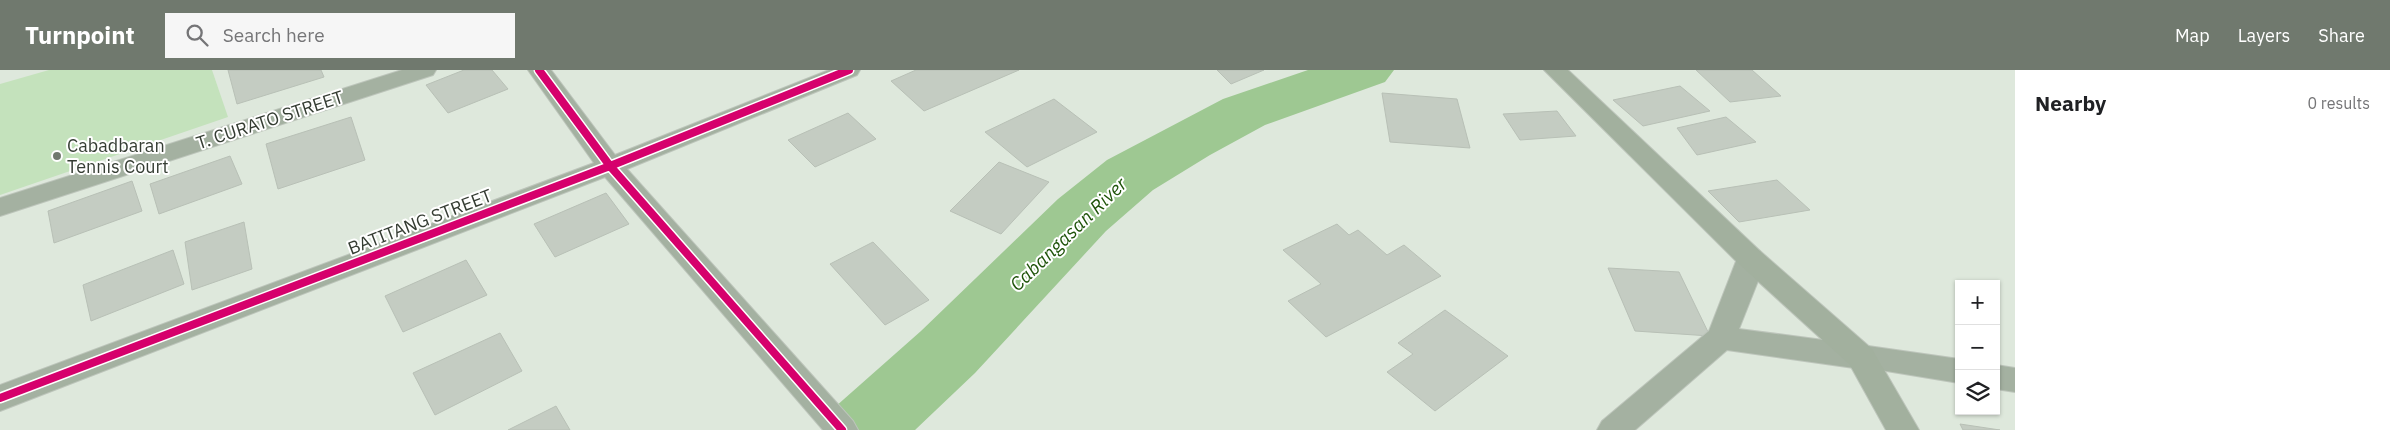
<!DOCTYPE html>
<html lang="en">
<head>
<meta charset="utf-8">
<style>
  :root { --surface:#fff; --page:#f6f6f6; --text:#202124; --muted:#757577; --line:#e0e0e0; --accent:#70796e }
  body { margin:0; font-family:"IBM Plex Sans",sans-serif; background:var(--page); color:var(--text) }
  .controls { position:absolute; right:15px; bottom:15px; display:grid; overflow:hidden; border-radius:0px; box-shadow:0 1px 4px #0004 }
  .controls button { width:45px; height:45px; display:grid; place-items:center; padding:0; border:0; border-bottom:1px solid var(--line); background:var(--surface); color:var(--text); font:25px sans-serif }
  .list { margin:0; padding:0; list-style:none }
  h2 { display:flex; justify-content:space-between; align-items:center; height:65px; margin:0; padding:0 20px; font-size:21px }
  h2 small { font-size:16px; font-weight:400; color:var(--muted) }
  .icon { flex:none; width:28px; height:28px; fill:none; stroke:currentColor; stroke-width:2; stroke-linecap:round; stroke-linejoin:round }
  .map { position:relative; flex:none; width:2015px; height:360px; overflow:hidden }
  header { display:flex; align-items:center; gap:30px; box-sizing:border-box; height:70px; padding:0 25px; background:var(--accent); color:#fff }
  header strong { font-size:24px }
  nav { display:flex; gap:28px; margin-inline-start:auto; font-size:18px }
  .search { width:350px; height:45px; background:var(--page); display:flex; align-items:center; gap:12px; box-sizing:border-box; padding:0 18px; border-radius:0px; color:var(--muted); font-size:19px }
  main { display:flex }
  aside { flex:1; background:var(--surface) }
  .map>svg:first-child { display:block }
</style>
</head>
<body>
<header>
<strong>Turnpoint</strong>
<div class="search"><svg class="icon" aria-label="search" viewBox="0 0 24 24"><circle cx="10" cy="10" r="6"/><path d="M15 15l6 6"/></svg>Search here</div>
<nav><a>Map</a><a>Layers</a><a>Share</a></nav>
</header>
<main>
<div class="map">
<svg width="2015" height="360" viewBox="0 0 2015 360">
  <rect width="100%" height="100%" fill="#dee8dc"/>
  <!-- green -->
  <path fill="#c4e2bc" d="M49,0h163l16,47 -228,78v-111z"/>
  <g fill="none" stroke-linecap="round" stroke-linejoin="round">
    <!-- river -->
    <path fill="#9ec892" fill-rule="evenodd" d="M1308,0h86l-9,12 -120,43 -55,30 -57,35 -47,41 -131,142 -60,57h-92l12,-23 86,-76 137,-132 49,-39 116,-61z"/>
  </g>
  <!-- building -->
  <path fill="#c4ccc2" stroke="#b8c0b6" d="M228,0h93l3,7 -87,27z
    M464,0h28l16,19 -60,24 -22,-28z
    M916,0h103l-95,41 -33,-30z
    M1217,0h47l-33,14z
    M1696,0h56l29,26 -51,6z
    M1680,16l30,25 -67,15 -30,-26z
    M1382,23l75,6 13,49 -80,-6z
    M1054,29l43,33 -70,35 -42,-35z
    M1557,41l19,25 -56,4 -17,-26z
    M848,43l28,26 -61,28 -27,-27z
    M351,47l14,43 -87,29 -12,-45z
    M1726,47l30,25 -59,13 -20,-27z
    M230,86l12,28 -83,30 -9,-30z
    M999,92l50,20 -48,52 -51,-23z
    M1777,110l33,30 -71,12 -31,-31z
    M132,111l10,30 -88,32 -6,-32z
    M606,123l23,31 -74,33 -21,-33z
    M244,152l8,47 -60,21 -7,-48z
    M1337,154l12,11 9,-5 29,25 17,-10 37,31 -115,61 -38,-36 33,-17 -38,-34z
    M873,172l56,58 -44,25 -55,-61z
    M173,180l11,34 -93,37 -8,-36z
    M466,190l21,35 -84,37 -18,-36z
    M1608,198l71,4 31,64 -75,-5z
    M1445,240l63,46 -73,55 -48,-39 26,-18 -15,-11z
    M500,263l22,38 -87,44 -22,-42z
    M556,336l14,24h-62z
    M1960,354l40,6h-37z"/>
  <g fill="none" stroke-linecap="round" stroke-linejoin="round">
    <defs>
      <path id="minor" d="M402,0h34l-3,5 -433,141v-18z
        M528,0h23l64,85 214,-85h31l-3,5 -230,94 226,252 5,9h-35l-218,-253 -605,234v-26l594,-222z
        M1861,275l98,14v24l-109,-18 -4,-8 4,-8z
        M1996,295l19,3v24l-19,-3z"/>
      <path id="tertiary" d="M1750,178l10,3 4,7 -6,23 -19,48 122,16 11,4 4,8 -4,8 -11,4 -134,-19 -92,80h-38l5,-9 107,-90 31,-80z"/>
      <path id="secondary" d="M1544,0h24l192,181 112,98 47,81h-33l-36,-65 -110,-100z"/>
    </defs>
    <!-- minor casing -->
    <use href="#minor" stroke="#bdc5bb" stroke-width="2"/>
    <!-- tertiary casing -->
    <use href="#tertiary" stroke="#bdc5bb" stroke-width="2"/>
    <!-- secondary casing -->
    <use href="#secondary" stroke="#bdc5bb" stroke-width="2"/>
    <!-- minor -->
    <use href="#minor" fill="#a4b1a1" fill-rule="evenodd"/>
    <!-- tertiary -->
    <use href="#tertiary" fill="#a4b1a1" fill-rule="evenodd"/>
    <!-- secondary -->
    <use href="#secondary" fill="#a2b09e" fill-rule="evenodd"/>
    <defs>
      <path id="cycleway" d="M539,0l71,96 232,264
        M0,328l610,-232 239,-96"/>
    </defs>
    <!-- cycleway casing -->
    <use href="#cycleway" stroke="#fff" stroke-width="11"/>
    <!-- cycleway -->
    <use href="#cycleway" stroke="#d6006c" stroke-width="8"/>
  </g>
  <!-- markers -->
  <circle fill="#70796e" stroke="#fff" stroke-width="2" cx="57" cy="86" r="5"/>
  <g text-anchor="middle" stroke-width="4" stroke-linejoin="round" paint-order="stroke">
    <!-- street labels -->
    <g font-size="18" fill="#353d33" stroke="#fff">
      <text transform="translate(270 50) rotate(-18)" y="6">T. CURATO STREET</text>
      <text transform="translate(420 152) rotate(-21)" y="6">BATITANG STREET</text>
    </g>
    <!-- poi labels -->
    <g font-size="18" fill="#353d33" stroke="#fff" text-anchor="start">
      <text x="67" y="82">Cabadbaran<tspan x="67" dy="21">Tennis Court</tspan></text>
    </g>
    <!-- water labels -->
    <g font-size="19" font-style="italic" fill="#1e5309" stroke="#fff">
      <text transform="translate(1068 164) rotate(-44)" y="7">Cabangasan River</text>
    </g>
  </g>
</svg>
<div class="controls">
<button>+</button>
<button>−</button>
<button><svg class="icon" aria-label="layers" viewBox="0 0 24 24"><path d="M12 4l9 5-9 5-9-5zM3 14l9 5 9-5"/></svg></button>
</div>
</div>
<aside>
<h2>Nearby<small>0 results</small></h2>
<ul class="list">
</ul>
</aside>
</main>
</body>
</html>
